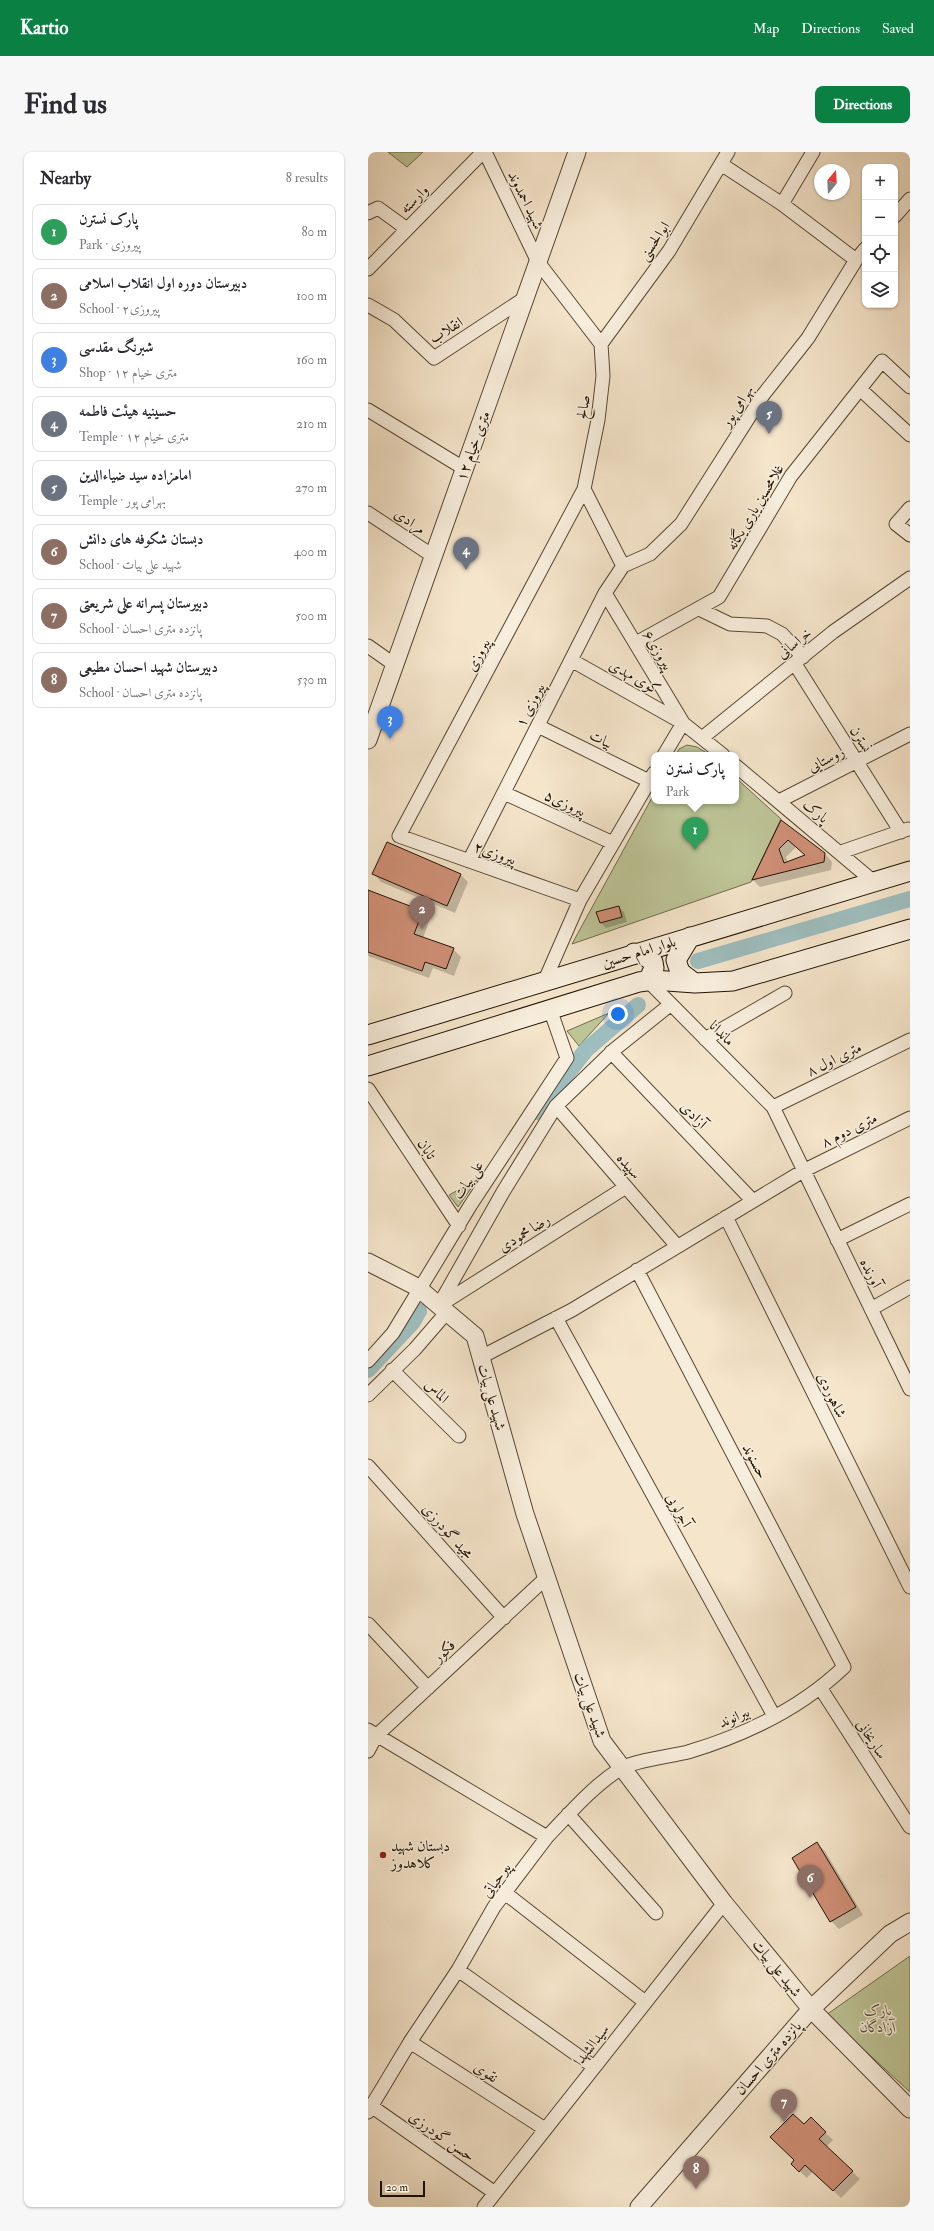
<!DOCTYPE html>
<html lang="en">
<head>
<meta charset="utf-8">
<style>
  :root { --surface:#fff; --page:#f7f7f7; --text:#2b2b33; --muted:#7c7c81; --line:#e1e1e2; --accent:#0b8043 }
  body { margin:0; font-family:"IM FELL Double Pica",Amiri,serif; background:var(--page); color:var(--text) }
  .controls { position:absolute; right:12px; top:12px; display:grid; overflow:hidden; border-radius:8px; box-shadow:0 1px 3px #0004 }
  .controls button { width:36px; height:36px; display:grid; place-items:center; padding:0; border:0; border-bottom:1px solid var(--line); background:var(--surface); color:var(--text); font:20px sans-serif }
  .compass { position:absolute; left:446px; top:12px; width:36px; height:36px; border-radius:50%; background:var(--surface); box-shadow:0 1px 3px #0004; rotate:18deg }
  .scale { position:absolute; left:12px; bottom:10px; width:45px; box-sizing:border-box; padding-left:4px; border:2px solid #211302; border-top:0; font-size:11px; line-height:14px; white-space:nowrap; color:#211302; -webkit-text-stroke:3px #f8eedd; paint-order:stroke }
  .you { position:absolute; left:250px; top:862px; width:14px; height:14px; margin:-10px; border:3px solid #fff; border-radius:50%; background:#1a73e8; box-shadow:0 0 0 6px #1a73e833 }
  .badge { display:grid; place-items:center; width:26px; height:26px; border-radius:50%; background:var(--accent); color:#fff; font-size:13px; font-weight:700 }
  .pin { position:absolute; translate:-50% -33px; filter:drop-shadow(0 1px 2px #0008) }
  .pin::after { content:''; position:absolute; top:21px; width:14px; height:12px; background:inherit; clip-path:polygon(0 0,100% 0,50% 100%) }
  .popup { position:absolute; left:283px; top:600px; width:88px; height:52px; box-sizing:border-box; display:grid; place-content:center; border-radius:8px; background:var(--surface); filter:drop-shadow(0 1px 3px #0005); font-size:13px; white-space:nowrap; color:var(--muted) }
  .popup b { font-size:15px; color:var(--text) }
  .popup::after { content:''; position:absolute; left:50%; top:100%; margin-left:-8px; border:8px solid transparent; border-top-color:var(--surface) }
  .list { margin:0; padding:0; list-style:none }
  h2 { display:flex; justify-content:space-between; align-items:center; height:52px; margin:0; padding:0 16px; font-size:17px }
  h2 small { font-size:13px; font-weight:400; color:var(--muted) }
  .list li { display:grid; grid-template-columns:26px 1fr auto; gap:12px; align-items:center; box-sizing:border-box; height:56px; margin:0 8px 8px; padding:0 8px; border:1px solid var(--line); border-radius:8px }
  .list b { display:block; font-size:15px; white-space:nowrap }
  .list p { margin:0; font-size:13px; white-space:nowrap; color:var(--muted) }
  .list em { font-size:13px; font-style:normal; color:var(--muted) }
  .icon { flex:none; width:22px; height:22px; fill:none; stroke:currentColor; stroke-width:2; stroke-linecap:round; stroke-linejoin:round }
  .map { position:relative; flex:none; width:542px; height:2055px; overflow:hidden; border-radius:8px }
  header { display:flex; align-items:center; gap:24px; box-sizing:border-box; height:56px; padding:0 20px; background:var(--accent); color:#fff }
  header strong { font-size:19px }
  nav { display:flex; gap:22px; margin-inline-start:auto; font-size:14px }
  .intro { display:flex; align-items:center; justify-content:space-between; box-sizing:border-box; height:96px; padding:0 24px }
  h1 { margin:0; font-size:28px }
  .button { padding:10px 18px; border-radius:8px; background:var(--accent); color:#fff; font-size:14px; font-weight:700 }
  main { display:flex; gap:24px; padding:0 24px }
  aside { flex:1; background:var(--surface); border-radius:8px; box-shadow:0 1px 3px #0004 }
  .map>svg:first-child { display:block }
</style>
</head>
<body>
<header>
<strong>Kartio</strong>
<nav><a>Map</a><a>Directions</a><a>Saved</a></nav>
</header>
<div class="intro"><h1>Find us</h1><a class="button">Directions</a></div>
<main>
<aside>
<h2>Nearby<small>8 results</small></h2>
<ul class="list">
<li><span class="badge" style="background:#2e9e5b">1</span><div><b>پارک نسترن</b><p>Park · پیروزی</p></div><em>80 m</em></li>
<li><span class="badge" style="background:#8d6e63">2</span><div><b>دبیرستان دوره اول انقلاب اسلامی</b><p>School · پیروزی۲</p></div><em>100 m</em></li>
<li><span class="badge" style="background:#3f7fe0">3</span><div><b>شبرنگ مقدسی</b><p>Shop · ۱۲ متری خیام</p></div><em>160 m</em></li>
<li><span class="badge" style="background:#6b7280">4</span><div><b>حسینیه هیئت فاطمه</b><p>Temple · ۱۲ متری خیام</p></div><em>210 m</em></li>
<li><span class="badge" style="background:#6b7280">5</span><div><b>امامزاده سید ضیاءالدین</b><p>Temple · بهرامی پور</p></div><em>270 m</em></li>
<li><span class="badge" style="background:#8d6e63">6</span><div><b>دبستان شکوفه های دانش</b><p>School · شهید علی بیات</p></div><em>400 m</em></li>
<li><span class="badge" style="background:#8d6e63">7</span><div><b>دبیرستان پسرانه علی شریعتی</b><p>School · پانزده متری احسان</p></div><em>500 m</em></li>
<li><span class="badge" style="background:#8d6e63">8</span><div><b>دبیرستان شهید احسان مطیعی</b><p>School · پانزده متری احسان</p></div><em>530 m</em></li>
</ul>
</aside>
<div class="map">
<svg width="542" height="2055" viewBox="0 0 542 2055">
  <rect width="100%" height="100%" fill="#f5e5cb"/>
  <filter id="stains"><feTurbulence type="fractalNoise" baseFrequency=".005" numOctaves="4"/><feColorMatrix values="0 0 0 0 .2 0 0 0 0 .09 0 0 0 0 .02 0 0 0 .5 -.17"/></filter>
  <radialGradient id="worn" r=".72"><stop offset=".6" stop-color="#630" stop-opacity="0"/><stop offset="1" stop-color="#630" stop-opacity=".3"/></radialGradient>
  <!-- green -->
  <path fill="#bdc496" stroke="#6f6c4c" d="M20,0h35l-16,15z
    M319,593l10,2 13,8h-34l3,-6z
    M368,626l45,41 -30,63 -179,62 82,-150v7h82z
    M241,861l-30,33 -12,-15z
    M109,1028l-19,27 -9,-12z
    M542,1804v136l-84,-77z"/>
  <!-- shadow -->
  <path fill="#0003" fill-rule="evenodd" d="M413,670l44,32 7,8 -1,8 -71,17 -7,-7zM428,695l10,9 -18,7 -2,-6z
    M6,722h86l8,8 -13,31 -74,-31z
    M0,739l54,20 8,8 -7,19 30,11 8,8 -7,19 -21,-8 -4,10 -61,-22z
    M251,755l5,5 3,10 -21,6 -5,-5z
    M449,1692l8,7 38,64 -24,14 -8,-8z
    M443,1967l22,21 -7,7 34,32 -19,19 -28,-27 -6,7 -15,-14 3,-4 9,-34z"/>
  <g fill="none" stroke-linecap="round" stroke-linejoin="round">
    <!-- canal -->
    <path stroke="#9ebdbe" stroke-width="16" d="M330,809l212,-62
      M169,960l49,-62 52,-45
      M0,1218l45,-48 6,-11"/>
  </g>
  <!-- building -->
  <path fill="#d09077" stroke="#211302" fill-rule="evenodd" d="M413,668l44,33 -1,9 -72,18zM420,688l17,15 -21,8 -5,-14z
    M19,690l74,32 -14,32 -75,-32z
    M0,738l55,21 -9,23 40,14 -8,21 -21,-7 -3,9 -54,-19z
    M251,754l3,11 -22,6 -4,-11z
    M449,1690l39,65 -26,15 -38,-64z
    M425,1962l11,10 7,-7 15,15 -7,7 34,32 -20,20 -28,-26 -6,7 -8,-8 3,-4 -24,-23z"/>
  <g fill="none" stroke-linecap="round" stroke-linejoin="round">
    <defs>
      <path id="minor" d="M117,0l53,110 63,82 2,32 -5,44 -14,69 39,77
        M353,12l61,40 74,56
        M414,52l31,-52
        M0,61l10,-5 29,21
        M527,64l15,-17
        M0,117l115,-117
        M0,153l26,15 40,38 91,-60
        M233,192l68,-93 59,-99
        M492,237l50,46
        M0,258l97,59
        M542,356l-14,16 14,11
        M0,361l65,43
        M255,414l27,-12 31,-30 82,-129 45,-57 48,-78 9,-11
        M237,441l77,128
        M331,457l31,15 37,2 15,8 21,23
        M268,491l83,-46 72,-121 91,-115 28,26
        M0,494l27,19
        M203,508l112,63 40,32
        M427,512l106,168
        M170,574l111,55
        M334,586l131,-106 77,-54
        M296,603l19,-32
        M368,614l138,116
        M136,641l109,50
        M411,649l131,-67
        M473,700l67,-23
        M101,709l136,-268 18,-27
        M212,748l-181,-64 185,-347
        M177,828l35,-80 74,-127
        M280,829l125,126 137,282
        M337,887l80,-46
        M243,900l142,149
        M0,937l91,137
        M188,954l121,140
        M405,955l137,-67
        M358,1065l184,370
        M469,1088l73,-36
        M71,1153l64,-113 53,-86 59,-57 56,-45
        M72,1153l186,-118
        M503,1157l39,-22
        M188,1166l218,398
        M113,1205l91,-47 231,-139 107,-53
        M0,1209l25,-28 77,-127 97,-148 -17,-49
        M24,1218l67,66
        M0,1243l47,-46 32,-37
        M0,1314l136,152
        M0,1472l60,64
        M453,1537l89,138
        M0,1578l179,107 -53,70 -36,63 -48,72 -42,70
        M0,1599l8,-15 170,-158
        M200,1662l88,99
        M179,1685c23,-24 45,-50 73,-68 12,-8 52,-13 68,-17 57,-17 113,-44 156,-85l-207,-397
        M137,1741l140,109
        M90,1818l136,97
        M42,1890l135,87
        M3,1954l124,87
        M116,2055l240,-304"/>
      <path id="tertiary" d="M0,588l209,-588
        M0,1110l49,25 58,49 50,178 77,227 122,162 87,106 99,100
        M271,2055l172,-198 79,-75 20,-12"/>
      <path id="secondary" d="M322,785l-14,23 4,12 13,10
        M266,801l10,2 9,7 1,6 -6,13
        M0,883l542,-164
        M0,914l271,-84 14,-2 42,3 38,-2 177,-52"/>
    </defs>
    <!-- minor casing -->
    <use href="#minor" stroke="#564834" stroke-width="15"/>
    <!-- tertiary casing -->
    <use href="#tertiary" stroke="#564834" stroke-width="19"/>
    <!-- secondary casing -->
    <use href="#secondary" stroke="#211302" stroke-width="21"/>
    <!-- minor -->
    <use href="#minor" stroke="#f8eedd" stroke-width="13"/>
    <!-- tertiary -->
    <use href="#tertiary" stroke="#f8eedd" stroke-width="17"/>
    <!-- secondary -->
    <use href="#secondary" stroke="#f8eedd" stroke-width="19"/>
  </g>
  <!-- markers -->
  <circle fill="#8f2418" stroke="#f8eedd" stroke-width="1.5" cx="15" cy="1703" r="4"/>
  <g text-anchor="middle" stroke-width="3" stroke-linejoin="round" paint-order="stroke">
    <!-- street labels -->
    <g font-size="15" fill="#211302" stroke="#f8eedd">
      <text transform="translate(46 47) rotate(-45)" y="5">وارسته</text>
      <text transform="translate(158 48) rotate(64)" y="5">شهید احمدوند</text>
      <text transform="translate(286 89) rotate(-56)" y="5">ابوالحسنی</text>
      <text transform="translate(78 178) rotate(-32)" y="5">انقلاب</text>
      <text transform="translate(369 254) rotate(-57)" y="5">بهرامی پور</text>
      <text transform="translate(215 255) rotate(-82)" y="5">صالح</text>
      <text transform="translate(105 294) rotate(-70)" y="5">۱۲ متری خیام</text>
      <text transform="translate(387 355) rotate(-59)" y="5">غلامحسین یاری یگانه</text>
      <text transform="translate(42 369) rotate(34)" y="5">مرادی</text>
      <text transform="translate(426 491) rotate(-39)" y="5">خراسانی</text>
      <text transform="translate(290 498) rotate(59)" y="5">پیروزی۶</text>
      <text transform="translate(110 503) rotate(-62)" y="5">پیروزی</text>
      <text transform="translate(267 525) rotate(29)" y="5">کوی مهدی</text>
      <text transform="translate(162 553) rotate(-63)" y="5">پیروزی ۱</text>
      <text transform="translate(233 587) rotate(26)" y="5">بیات</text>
      <text transform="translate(493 587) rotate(58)" y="5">نسترن</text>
      <text transform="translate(458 607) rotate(-27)" y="5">روستایی</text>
      <text transform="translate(197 651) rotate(25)" y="5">پیروزی۵</text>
      <text transform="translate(448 659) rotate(40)" y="5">پارک</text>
      <text transform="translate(127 701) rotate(19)" y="5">پیروزی۲</text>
      <text transform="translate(271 800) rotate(-17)" y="5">بلوار امام حسین</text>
      <text transform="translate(354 881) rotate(45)" y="5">ماندانا</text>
      <text transform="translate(466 907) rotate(-26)" y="5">۸ متری اول</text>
      <text transform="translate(326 963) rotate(47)" y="5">آزادی</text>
      <text transform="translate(481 978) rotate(-26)" y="5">۸ متری دوم</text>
      <text transform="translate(59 997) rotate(56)" y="5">تابان</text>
      <text transform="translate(261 1014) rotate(49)" y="5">سپیده</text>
      <text transform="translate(100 1028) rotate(-57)" y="5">علی بیات</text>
      <text transform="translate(156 1081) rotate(-32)" y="5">رضا محمودی</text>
      <text transform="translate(503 1121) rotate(64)" y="5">آورنده</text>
      <text transform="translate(69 1239) rotate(45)" y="5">الماس</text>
      <text transform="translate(464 1243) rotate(64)" y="5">شاهوردی</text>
      <text transform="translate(124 1245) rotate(74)" y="5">شهید علی بیات</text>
      <text transform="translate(387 1309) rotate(62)" y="5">حسنوند</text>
      <text transform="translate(311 1358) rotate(61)" y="5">آجرلویی</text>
      <text transform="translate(80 1379) rotate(48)" y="5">مجید گودرزی</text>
      <text transform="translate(76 1499) rotate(-43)" y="5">فکور</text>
      <text transform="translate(222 1553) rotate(70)" y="5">شهید علی بیات</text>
      <text transform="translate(366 1565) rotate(-23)" y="5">بیرانوند</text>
      <text transform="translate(504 1587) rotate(57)" y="5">ساریخانی</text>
      <text transform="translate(128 1728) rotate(-54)" y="5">پیرحیاتی</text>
      <text transform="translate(409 1816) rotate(51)" y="5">شهید علی بیات</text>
      <text transform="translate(223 1893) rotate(-52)" y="5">سیدالشهدا</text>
      <text transform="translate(400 1906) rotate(-49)" y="5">پانزده متری احسان</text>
      <text transform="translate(118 1920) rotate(33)" y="5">نقوی</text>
      <text transform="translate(74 1984) rotate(35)" y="5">حسن گودرزی</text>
    </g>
    <!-- poi labels -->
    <g font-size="15" fill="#211302" stroke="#f8eedd" text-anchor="start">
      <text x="23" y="1699">دبستان شهید<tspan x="23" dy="17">کلاهدوز</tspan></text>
    </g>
    <!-- park labels -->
    <g font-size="15" font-style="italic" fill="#585136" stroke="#f8eedd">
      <text x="510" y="1863">پارک<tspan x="510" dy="17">آزادگان</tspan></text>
    </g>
  </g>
  <rect width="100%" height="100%" filter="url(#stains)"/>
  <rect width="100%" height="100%" fill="url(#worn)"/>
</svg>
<div class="controls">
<button>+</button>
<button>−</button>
<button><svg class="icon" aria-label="locate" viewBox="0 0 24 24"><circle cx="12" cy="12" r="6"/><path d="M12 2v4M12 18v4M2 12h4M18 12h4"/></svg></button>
<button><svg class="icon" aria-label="layers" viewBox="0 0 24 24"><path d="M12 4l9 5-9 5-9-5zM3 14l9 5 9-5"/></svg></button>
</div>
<svg class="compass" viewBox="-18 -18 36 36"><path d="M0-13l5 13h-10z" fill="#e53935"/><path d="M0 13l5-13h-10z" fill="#7c7c81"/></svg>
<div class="scale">20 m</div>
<div class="you"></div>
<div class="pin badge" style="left:327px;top:698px;background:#2e9e5b">1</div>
<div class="popup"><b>پارک نسترن</b>Park</div>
<div class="pin badge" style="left:54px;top:777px;background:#8d6e63">2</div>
<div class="pin badge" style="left:22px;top:587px;background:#3f7fe0">3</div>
<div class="pin badge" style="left:98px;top:418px;background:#6b7280">4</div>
<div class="pin badge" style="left:401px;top:282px;background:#6b7280">5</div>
<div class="pin badge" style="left:442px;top:1746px;background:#8d6e63">6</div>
<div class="pin badge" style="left:416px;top:1970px;background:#8d6e63">7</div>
<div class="pin badge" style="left:328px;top:2037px;background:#8d6e63">8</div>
</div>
</main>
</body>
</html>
